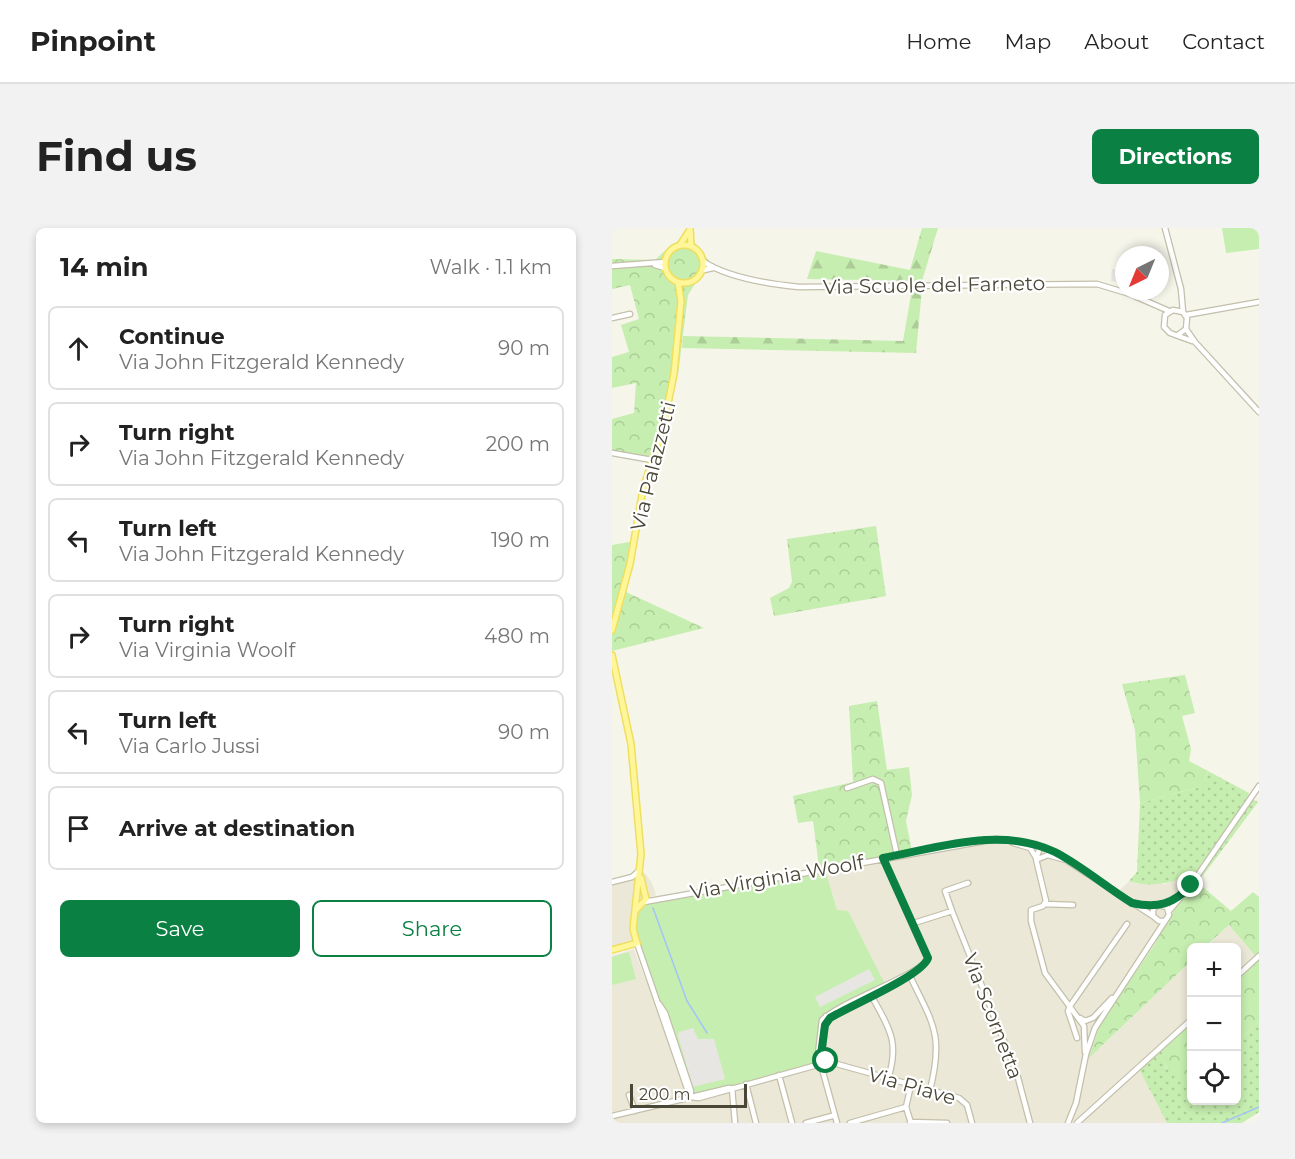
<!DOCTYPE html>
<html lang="en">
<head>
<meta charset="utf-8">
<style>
  :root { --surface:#fff; --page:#f2f2f2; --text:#222; --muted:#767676; --line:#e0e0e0; --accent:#0b8043 }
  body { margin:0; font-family:Montserrat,sans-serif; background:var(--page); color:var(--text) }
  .controls { position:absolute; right:18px; bottom:18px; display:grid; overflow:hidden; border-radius:9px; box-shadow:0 3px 9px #0003 }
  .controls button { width:54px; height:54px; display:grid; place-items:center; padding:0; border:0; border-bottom:2px solid var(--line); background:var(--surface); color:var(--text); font:30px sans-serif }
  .compass { position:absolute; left:503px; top:18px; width:54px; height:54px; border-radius:50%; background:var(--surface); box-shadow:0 3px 9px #0003; rotate:223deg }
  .scale { position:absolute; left:18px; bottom:15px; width:117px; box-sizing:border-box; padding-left:6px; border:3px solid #4b4737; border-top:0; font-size:16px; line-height:21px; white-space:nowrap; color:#4b4737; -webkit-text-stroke:4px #fff; paint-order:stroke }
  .stop { position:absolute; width:18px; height:18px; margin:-14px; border:4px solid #0b8043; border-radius:50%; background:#fff }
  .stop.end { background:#0b8043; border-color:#fff; box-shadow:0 2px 6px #0008 }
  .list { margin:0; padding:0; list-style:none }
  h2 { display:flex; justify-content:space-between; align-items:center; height:78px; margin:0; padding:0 24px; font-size:26px }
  h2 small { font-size:20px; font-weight:400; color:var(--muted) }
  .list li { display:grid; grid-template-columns:39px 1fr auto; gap:18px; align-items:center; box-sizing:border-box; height:84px; margin:0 12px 12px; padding:0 12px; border:2px solid var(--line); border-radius:9px }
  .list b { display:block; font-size:22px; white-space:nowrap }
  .list p { margin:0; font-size:20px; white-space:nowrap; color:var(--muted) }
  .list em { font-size:20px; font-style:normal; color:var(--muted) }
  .actions { display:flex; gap:12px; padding:18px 24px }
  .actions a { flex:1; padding:14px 0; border:2px solid var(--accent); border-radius:9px; text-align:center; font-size:21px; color:var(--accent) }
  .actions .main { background:var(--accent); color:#fff }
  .icon { flex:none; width:33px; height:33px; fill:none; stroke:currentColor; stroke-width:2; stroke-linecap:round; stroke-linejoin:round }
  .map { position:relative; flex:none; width:647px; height:895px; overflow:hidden; border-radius:9px }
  header { display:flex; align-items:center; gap:36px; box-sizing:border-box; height:84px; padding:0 30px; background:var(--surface); border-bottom:2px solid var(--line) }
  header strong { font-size:28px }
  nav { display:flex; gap:33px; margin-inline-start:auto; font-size:21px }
  .intro { display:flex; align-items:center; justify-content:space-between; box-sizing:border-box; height:144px; padding:0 36px }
  h1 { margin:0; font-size:42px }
  .button { padding:15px 27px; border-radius:9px; background:var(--accent); color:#fff; font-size:21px; font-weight:700 }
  main { display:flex; gap:36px; padding:0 36px }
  aside { flex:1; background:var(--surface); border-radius:9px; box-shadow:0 3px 9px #0003 }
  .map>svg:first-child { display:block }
</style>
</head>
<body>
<header>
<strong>Pinpoint</strong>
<nav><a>Home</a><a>Map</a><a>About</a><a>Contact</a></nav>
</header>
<div class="intro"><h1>Find us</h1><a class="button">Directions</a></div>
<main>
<aside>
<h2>14 min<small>Walk · 1.1 km</small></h2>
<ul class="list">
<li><svg class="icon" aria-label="ahead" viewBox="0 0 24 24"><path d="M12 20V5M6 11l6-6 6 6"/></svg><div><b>Continue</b><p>Via John Fitzgerald Kennedy</p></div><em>90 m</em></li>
<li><svg class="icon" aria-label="right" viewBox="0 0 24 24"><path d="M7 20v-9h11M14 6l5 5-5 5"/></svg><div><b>Turn right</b><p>Via John Fitzgerald Kennedy</p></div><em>200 m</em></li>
<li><svg class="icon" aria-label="left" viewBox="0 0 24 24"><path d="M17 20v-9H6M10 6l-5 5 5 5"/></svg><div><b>Turn left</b><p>Via John Fitzgerald Kennedy</p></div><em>190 m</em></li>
<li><svg class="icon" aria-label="right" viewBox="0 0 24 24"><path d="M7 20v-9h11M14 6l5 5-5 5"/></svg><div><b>Turn right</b><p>Via Virginia Woolf</p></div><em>480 m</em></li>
<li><svg class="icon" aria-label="left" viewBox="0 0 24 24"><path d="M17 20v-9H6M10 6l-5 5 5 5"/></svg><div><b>Turn left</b><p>Via Carlo Jussi</p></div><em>90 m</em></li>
<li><svg class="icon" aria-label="arrive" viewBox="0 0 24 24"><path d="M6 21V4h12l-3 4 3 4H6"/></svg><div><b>Arrive at destination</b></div></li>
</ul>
<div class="actions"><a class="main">Save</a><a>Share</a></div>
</aside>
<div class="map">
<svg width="647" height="895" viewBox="0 0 647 895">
  <defs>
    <pattern id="grass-dots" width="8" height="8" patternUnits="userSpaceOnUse" patternTransform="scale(1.5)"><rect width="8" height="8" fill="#c6eeb0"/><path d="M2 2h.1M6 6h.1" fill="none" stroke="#accd98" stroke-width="1.8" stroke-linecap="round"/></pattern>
    <pattern id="forest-firs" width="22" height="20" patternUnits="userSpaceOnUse" patternTransform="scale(1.5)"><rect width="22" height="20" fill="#c6eeb0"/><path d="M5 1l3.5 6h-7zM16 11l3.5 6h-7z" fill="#accd98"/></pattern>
    <pattern id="park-crowns" width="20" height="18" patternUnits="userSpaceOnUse" patternTransform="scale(1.5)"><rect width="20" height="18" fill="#c6eeb0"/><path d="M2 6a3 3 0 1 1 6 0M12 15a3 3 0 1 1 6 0" fill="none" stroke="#accd98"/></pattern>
  </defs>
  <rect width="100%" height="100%" fill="#f6f5ea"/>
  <!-- residential -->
  <path fill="#ebe8d8" d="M387,608l26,2 20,6 74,47 10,-10 8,3h28l25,-11 10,11 -9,1 -29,40 -64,99 -7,16 9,8 91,-87v59l-52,49 28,54h-555v-167l22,-7 11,30 5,-1 187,-68 -12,-41z
    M32,644l8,11 4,12 -13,5 -7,43 -24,8v-71z
    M617,697l29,34 -21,20 -1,-31h-31z"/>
  <!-- grass -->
  <path fill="url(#grass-dots)" d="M596,543l41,22 -1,4 10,5 -59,79 -9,-7c-17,10 -43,14 -61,7l8,-9 3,-69 63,-17z
    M647,793v91l-17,11h-75l-28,-54 22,-21 5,20 25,13 1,19h44l1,-57z"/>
  <!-- forest -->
  <path fill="url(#forest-firs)" d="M310,0h16l-16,53 -115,-2 9,-28 94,19z
    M300,61h10l-6,64 -234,-5 1,-12 220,5z"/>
  <!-- park -->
  <path fill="url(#park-crowns)" d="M70,12l13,3 14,18 -21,34 -10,79 -22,86 -44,-7v-34l22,-6 2,-30 -24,5v-31l17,-5 -8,-27 18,-6 -9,-34 -18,4v-30l43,1 17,-16z
    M264,298l10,70 -112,20 -4,-18 19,-10 3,-6 -5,-43z
    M23,313l-2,24 -7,27 78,36 -92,23v-106z
    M573,447l10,38 -13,3 9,33 -2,12 19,10 -5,15 -63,17 -5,-73 -13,-46z
    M265,473l10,69 22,-3 3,28 -6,26 6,30 -6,3 -81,15 -6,-2 -6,-46 -15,2 -5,-27 60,-14 -4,-76z
    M585,654l34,29 22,-19 6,5v124l-22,22v-64l21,-20 -29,-34 -24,22 -13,1 -1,13 -102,97 11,-34 55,-80 8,-18 8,-8 3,-9z
    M579,792v61c-21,0 -27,-14 -30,-33z"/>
  <!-- pitch -->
  <path fill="#c6eeb0" d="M610,0h37v21l-33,4z
    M207,639l6,2 12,41 11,1 38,75 -58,32 -6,46 -128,33 -6,-3 -55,-166c4,-17 8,-22 25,-28z
    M17,724l7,27 -24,6v-28z"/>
  <!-- parking -->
  <path fill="#e8e6e2" d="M500,41l12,2v12l-13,-2z
    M257,741l6,11 -55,27 -5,-10z
    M81,800l5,11h16l11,40 -32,8 -15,-51 1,-4z"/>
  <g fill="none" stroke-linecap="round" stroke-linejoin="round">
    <!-- stream -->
    <path stroke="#a2c4f7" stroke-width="1.5" d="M41,680l34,93 20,32
      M610,895l37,-16"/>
    <defs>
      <path id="minor" d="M553,0l16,61 2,23
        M92,34c25,16 65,22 95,25l298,-3 33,10 39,17
        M43,37l10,3
        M0,38l53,-4
        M92,42l9,-2
        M574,87l73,-13
        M0,90l18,-4
        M574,101l9,13 64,70
        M567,106l7,-5 1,-11 -4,-6 -10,-2 -8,5 -1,12 6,6 22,8
        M0,225l40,7
        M235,560l26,-9 8,4 16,72
        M401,615l17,5 5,8
        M428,619l-4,12 10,42 -3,5 -12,4v11l14,52 39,53 1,26
        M426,631l10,-4 21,6
        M0,654l20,-5 7,-6
        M32,674l352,-63 25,2 31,10 101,65
        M433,676l28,1
        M340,683l-7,-20 23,-8
        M557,683l22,-26 68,-99
        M302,695l38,-12 65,163 13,49
        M25,715l53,154
        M297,746c24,50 35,60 21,116
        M624,749l23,-21
        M259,767c18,33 29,46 17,84
        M47,776l6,9 26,78 -1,6
        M468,790l5,3 8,-3 19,-20
        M214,794l6,-6 75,-40
        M465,810l-9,-27 2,-5 57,-82
        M208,834l6,-1 133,37 8,7 5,18
        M167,847l13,48
        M134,856l10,39
        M120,860l3,35
        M17,867l6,16
        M78,869l9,1 118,-33 5,-7 4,-42
        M0,888l117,-28
        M298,894l37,1
        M194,895l26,-7
        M225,895l-19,-69 4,-34c18,-18 101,-47 106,-61l-45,-101
        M238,895l56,-16
        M299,895l-5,-16 5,-22
        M456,895l8,-20 10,-49 9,-26 74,-113 -2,-8 -9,-2 -5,4v7l6,5h5
        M465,895l115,-104"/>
      <path id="major" d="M78,0l1,17
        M53 36a19 19 0 1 1 38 0a19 19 0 1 1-38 0Z
        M68,17l9,-14
        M0,402l18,-66 13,-75 20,-61 11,-54 7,-73 -3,-19
        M0,427l19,89 10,110 -8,75 4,14 -25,7
        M23,683l11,-12 -5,-21"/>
    </defs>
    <!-- minor casing -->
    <use href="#minor" stroke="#c3bfab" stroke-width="7"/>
    <!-- major casing -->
    <use href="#major" stroke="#efdf5f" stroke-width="8"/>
    <!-- minor -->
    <use href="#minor" stroke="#fff" stroke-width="4.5"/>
    <!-- major -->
    <use href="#major" stroke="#fff69a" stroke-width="5"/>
  </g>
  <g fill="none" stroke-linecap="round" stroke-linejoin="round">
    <!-- route -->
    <path stroke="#0b8043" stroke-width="8" d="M214,833l-6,1 5,-37 5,-7c19,-12 92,-42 98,-60l-45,-100c55,-10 118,-32 172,-6 27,14 51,35 77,51 25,6 42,1 59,-18"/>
  </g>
  <g text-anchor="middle" stroke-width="4.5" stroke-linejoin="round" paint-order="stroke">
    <!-- street labels -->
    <g font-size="20" fill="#4b4737" stroke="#fff">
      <text transform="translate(322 57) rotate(-1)" y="7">Via Scuole del Farneto</text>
      <text transform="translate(41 238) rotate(-76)" y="7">Via Palazzetti</text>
      <text transform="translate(165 649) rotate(-10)" y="7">Via Virginia Woolf</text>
      <text transform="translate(381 788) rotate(69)" y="7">Via Scornetta</text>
      <text transform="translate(300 858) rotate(16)" y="7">Via Piave</text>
    </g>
  </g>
</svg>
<div class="controls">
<button>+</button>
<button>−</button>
<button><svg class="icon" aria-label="locate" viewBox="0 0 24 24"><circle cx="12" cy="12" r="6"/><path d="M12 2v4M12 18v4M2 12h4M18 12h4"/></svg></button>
</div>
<svg class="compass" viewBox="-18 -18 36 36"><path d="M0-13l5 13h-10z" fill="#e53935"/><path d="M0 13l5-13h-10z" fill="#767676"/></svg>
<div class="scale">200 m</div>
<div class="stop" style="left:214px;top:833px"></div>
<div class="stop end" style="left:579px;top:657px"></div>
</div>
</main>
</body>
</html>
